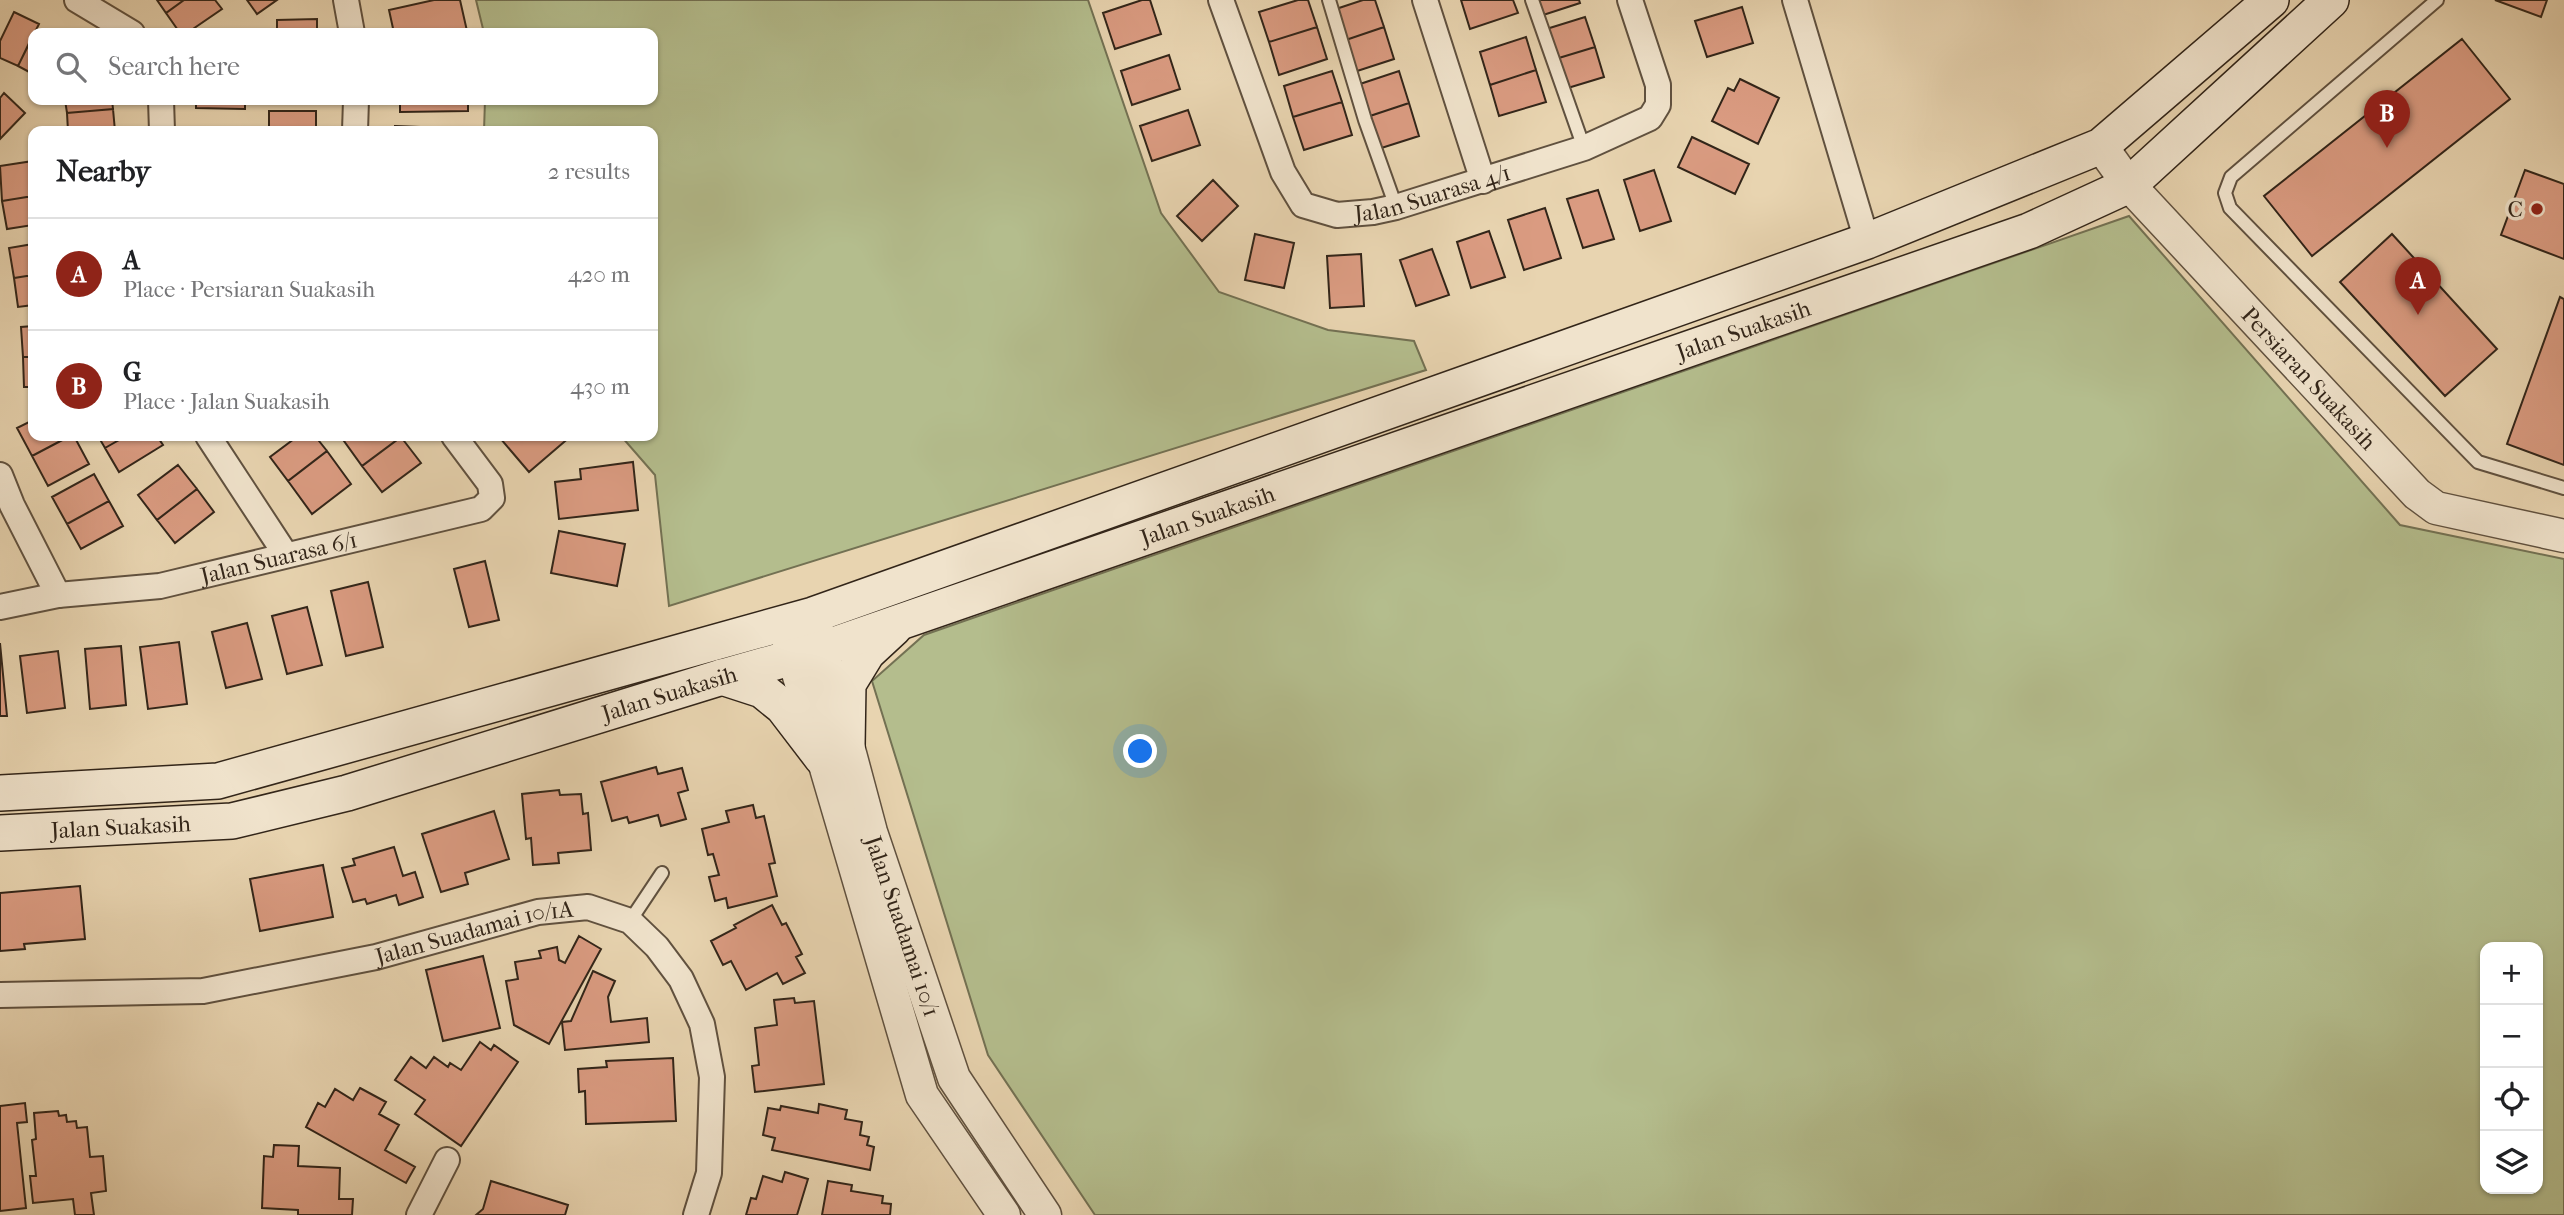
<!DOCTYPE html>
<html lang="en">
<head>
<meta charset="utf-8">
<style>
  :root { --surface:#fff; --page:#f6f6f6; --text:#202124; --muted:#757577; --line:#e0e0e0; --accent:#8f2418 }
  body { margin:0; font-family:"IM FELL French Canon",serif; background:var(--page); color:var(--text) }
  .controls { position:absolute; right:21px; bottom:21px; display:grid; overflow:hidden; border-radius:14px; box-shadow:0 2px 5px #0004 }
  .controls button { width:63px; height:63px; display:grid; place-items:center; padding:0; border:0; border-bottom:2px solid var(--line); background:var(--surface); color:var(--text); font:35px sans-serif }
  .you { position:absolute; left:1141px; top:752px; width:24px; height:24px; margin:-18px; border:5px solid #fff; border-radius:50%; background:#1a73e8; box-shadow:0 0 0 10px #1a73e833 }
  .badge { display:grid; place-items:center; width:46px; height:46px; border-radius:50%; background:var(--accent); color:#fff; font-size:23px; font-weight:700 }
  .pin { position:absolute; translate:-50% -58px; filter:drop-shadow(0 2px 4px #0008) }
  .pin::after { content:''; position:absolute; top:37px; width:24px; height:21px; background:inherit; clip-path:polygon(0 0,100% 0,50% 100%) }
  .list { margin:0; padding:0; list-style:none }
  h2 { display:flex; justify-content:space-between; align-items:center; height:91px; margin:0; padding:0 28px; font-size:30px }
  h2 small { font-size:23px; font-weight:400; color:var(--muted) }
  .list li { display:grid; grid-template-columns:46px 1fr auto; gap:21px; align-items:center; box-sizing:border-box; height:112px; padding:0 28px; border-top:2px solid var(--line) }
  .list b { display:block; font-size:26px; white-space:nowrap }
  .list p { margin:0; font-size:23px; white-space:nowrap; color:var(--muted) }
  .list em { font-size:23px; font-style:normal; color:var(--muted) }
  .icon { flex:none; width:38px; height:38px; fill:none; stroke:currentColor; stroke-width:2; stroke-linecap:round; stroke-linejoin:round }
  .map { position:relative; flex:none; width:2564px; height:1215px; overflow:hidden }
  .search { position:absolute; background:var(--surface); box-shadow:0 2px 5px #0004; left:28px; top:28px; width:630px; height:77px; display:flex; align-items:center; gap:18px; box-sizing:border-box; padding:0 24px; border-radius:14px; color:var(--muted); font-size:26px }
  .panel { position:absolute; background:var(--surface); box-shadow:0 2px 5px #0004; left:28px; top:126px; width:630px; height:315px; border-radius:14px }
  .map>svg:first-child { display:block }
</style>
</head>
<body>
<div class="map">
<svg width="2564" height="1215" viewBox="0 0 2564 1215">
  <rect width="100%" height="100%" fill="#e8d4b0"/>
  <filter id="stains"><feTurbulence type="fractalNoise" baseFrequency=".00286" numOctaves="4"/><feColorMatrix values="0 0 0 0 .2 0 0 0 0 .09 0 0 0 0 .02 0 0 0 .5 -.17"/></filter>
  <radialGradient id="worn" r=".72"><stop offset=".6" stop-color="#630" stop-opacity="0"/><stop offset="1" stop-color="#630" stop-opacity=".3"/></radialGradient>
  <!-- green -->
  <path fill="#b4bd8d" stroke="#737153" stroke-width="2" fill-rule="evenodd" d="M476,0h612l73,213 58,79 109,38 86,11 12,29 -757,236 -14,-131 -34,-39h32v-305h-169l1,-31h168v-67h-169z
    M2129,216l271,309 164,34v656h-1469l-107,-160 -116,-374 52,-46zM2485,947h53v242h-53z"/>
  <!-- building -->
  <path fill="#da9b81" stroke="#322519" stroke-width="2" d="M157,0h27l-18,13z
    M184,0h31l7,9 -35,24h-7l-14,-20z
    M247,0h30l-20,14z
    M434,0h26l7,31 -9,2h-64l-5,-23z
    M1142,0h8l11,34 -46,15 -12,-36z
    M1298,0h10l9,27 -48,15 -10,-30z
    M1363,0h12l9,27 -47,16 -10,-31z
    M1461,0h52l5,13 -48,16z
    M1528,0h51l1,3 -46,15z
    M2495,0h52l-6,17z
    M1742,7l11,36 -46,14 -12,-36z
    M14,12l25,12 -21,42 -18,-8v-17z
    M1585,17l10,30 -46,14 -9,-30z
    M317,19v14h-40v-13z
    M1317,27l10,32 -48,16 -10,-33z
    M1384,27l10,32 -46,15 -11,-31z
    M33,35v39l-15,-8z
    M1526,37l10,33 -46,15 -10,-33z
    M2462,39l48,60 -198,157 -48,-60z
    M1595,47l9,30 -46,14 -9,-30z
    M1169,55l11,34 -48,16 -11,-34z
    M1536,70l10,32 -47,14 -9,-31z
    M1332,71l10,31 -49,15 -9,-31z
    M1399,71l10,32 -48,16 -10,-32z
    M1740,79l39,19 -21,46 -46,-23 16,-33 6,3z
    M4,93l21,20 -25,26v-41z
    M65,100h47l1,9 -46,4z
    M196,100h49v9l-49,-1z
    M400,100h68v11l-68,1z
    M1342,102l10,33 -48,15 -11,-33z
    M1409,103l10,33 -47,15 -11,-32z
    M113,109l2,22h-47l-1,-18z
    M1188,110l12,35 -48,16 -12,-35z
    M269,111h47v20h-47z
    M395,126l75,3 -1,2h-74z
    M1692,137l57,27 -14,30 -57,-27z
    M33,161v35l-31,5 -2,-35z
    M1654,170l17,51 -31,10 -16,-51z
    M2525,170l39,14v75l-63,-24z
    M1213,180l25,26 -36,35 -25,-25z
    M1598,190l16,49 -31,9 -16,-49z
    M33,196v29l-26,4 -5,-28z
    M1545,208l16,50 -37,12 -16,-50z
    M1489,231l16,46 -34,11 -14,-46z
    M1255,234l39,9 -10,45 -39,-8z
    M2392,234l105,115 -52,47 -105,-114z
    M33,244v31l-19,3 -5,-30z
    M1432,249l17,46 -33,11 -16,-46z
    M1361,254l3,52 -34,2 -3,-52z
    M33,275v30l-15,2 -4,-29z
    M2560,297l4,2v166l-57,-21z
    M33,326v31h-10l-2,-30z
    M23,357h10v30h-9z
    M33,420v16h37l-38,20 -15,-28z
    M70,436h4l15,28 -41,22 -16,-30z
    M98,436h28l-21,12z
    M126,436h31l6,9 -44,27 -14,-24z
    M298,436h17l12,15 -39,30 -18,-24z
    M352,436h49v1l-39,29 -18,-25z
    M503,436h68l-42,36 -29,-34z
    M401,437l20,26 -39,29 -20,-26z
    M327,451l24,33 -39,30 -24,-33z
    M633,462l5,48 -79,9 -4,-37 26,-3 -1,-10z
    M178,465l19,24 -40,31 -19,-25z
    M94,474l15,27 -42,23 -15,-27z
    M197,489l17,23 -39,31 -18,-23z
    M109,501l14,25 -42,23 -14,-25z
    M559,531l66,13 -8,42 -66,-13z
    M485,561l14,59 -30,7 -15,-58z
    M368,582l15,65 -37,9 -15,-65z
    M307,607l15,58 -35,9 -15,-58z
    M247,623l15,56 -36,9 -14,-56z
    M179,642l8,62 -39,5 -8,-62z
    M0,643l7,73h-7z
    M121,646l5,59 -36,4 -5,-60z
    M58,651l7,57 -38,5 -7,-57z
    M656,767l2,7 24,-6 6,22 -10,3 8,26 -25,7 -3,-11 -29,8 -2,-6 -15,4 -11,-39z
    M559,790l1,5 21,-1 2,20 5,-1 3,37 -33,3 1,10 -26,2 -2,-27 -5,1 -4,-45z
    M753,805l3,13 8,-2 11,47 -6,1 8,32 -49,12 -2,-10 -11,3 -6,-24 10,-2 -6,-21 -5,1 -6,-26 27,-7 -3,-11z
    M494,811l15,48 -44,14 3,11 -27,8 -19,-58z
    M394,847l9,29 12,-4 8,25 -24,8 -3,-10 -29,9 -2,-5 -12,3 -11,-34 13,-3 -2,-6z
    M323,865l10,52 -73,14 -10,-52z
    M80,886l5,53 -61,5 1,5 -25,2v-58z
    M772,905l10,20 4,-2 16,31 -6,3 9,16 -22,11 -6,-11 -31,17 -15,-29 -8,4 -12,-24 25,-13 -2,-3z
    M579,936l22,13 -52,95 -35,-19 -8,-44 12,-2 -3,-17 26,-4 -2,-7 18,-4 2,13 6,3z
    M483,956l17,72 -57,13 -17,-71z
    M593,971l22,10 -7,16 3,25 36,-4 2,24 -84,8 -3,-28 9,-1z
    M794,998l1,5 19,-2 10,83 -69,8 -3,-26 7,-1 -4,-37 22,-3 -3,-25z
    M480,1042l11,8 3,-5 24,17 -57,84 -46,-32 10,-14 -30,-20 16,-23 15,11 8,-11 14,10 2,-4 11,7z
    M673,1058l3,63 -90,3 -1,-33 -6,1 -1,-23 29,-2 -1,-6z
    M360,1088l26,14 -7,12 20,11 -14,25 30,17 -9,16 -100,-56 12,-24 7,4 10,-18 18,11z
    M25,1103l2,19 -10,1 9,85 -26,3v-105z
    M819,1104l28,6 -2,9 17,3 -2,13 9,2 -2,8 7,2 -4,23 -98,-20 3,-12 -12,-3 5,-27 12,2 1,-4 37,7z
    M58,1111l1,5 7,-1 1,7 9,-1 1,7 10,-1 3,30 13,-1 3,35 -15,2 3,22h-19l-2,-16 -40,4 -3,-27h6l-4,-36 4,-1 -2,-26z
    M274,1145l25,1 -1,20 42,2 -1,31h14l-1,16h-54v-5l-36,-2 2,-52 9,1z
    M785,1172l23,7 -11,36h-51l5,-17 5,1 7,-23 19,6z
    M491,1181l77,24 -3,10h-89l7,-6z
    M828,1181l24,4 -1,6 32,5 -1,7 9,1 -1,11h-68z"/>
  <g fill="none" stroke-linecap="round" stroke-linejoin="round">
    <defs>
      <path id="service" d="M1329,0l36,120 31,87
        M1532,0l52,148
        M2437,0l-206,177 -6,16 5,15 248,254 86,26
        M630,921l32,-48"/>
      <g id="minor">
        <path d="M77,0l55,33"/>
        <path d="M346,0l6,33"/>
        <path id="s1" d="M1221,0l62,172 20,33 34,10 36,-3 23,-5 188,-59 66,-30 8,-13v-20l-28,-85"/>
        <path d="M1425,0l58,181"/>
        <path d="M1795,0l72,241"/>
        <path d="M161,100l1,31"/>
        <path d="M355,131l1,-31"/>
        <path d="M208,436l78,119"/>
        <path d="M0,475l12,30 46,90"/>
        <path id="s2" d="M0,607l58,-12 102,-9 321,-77 11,-11 -2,-14 -36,-48"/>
        <path id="s3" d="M0,995l203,-4 173,-34 162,-45 50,-5 42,14 27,26 24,32 21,45 10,53 -3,96 -13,42"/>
        <path d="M419,1215l28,-55"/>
      </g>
      <g id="tertiary">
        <path id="s4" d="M2101,146l28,39 288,309 19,14 128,28"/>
        <path id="s5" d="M813,615l58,217 83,246 91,137"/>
        <path d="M786,632l136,463 82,120"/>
      </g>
      <g id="secondary">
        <path d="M722,677l40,13 21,17 39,51"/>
        <path d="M847,746l1,-62 19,-31 27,-25"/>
        <path d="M0,793l218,-12 595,-166 1054,-374 234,-95 170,-146"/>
        <path id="s6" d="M0,833l232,-12 115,-28 375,-116 100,-28 1207,-418 100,-46 202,-185"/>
      </g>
    </defs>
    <!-- service casing -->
    <use href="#service" stroke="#60513f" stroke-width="16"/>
    <!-- minor casing -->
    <use href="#minor" stroke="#60513f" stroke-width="28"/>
    <!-- tertiary casing -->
    <use href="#tertiary" stroke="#60513f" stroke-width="35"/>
    <!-- secondary casing -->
    <use href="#secondary" stroke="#322519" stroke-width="38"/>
    <!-- service -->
    <use href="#service" stroke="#f0e3cc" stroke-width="12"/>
    <!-- minor -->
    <use href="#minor" stroke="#f0e3cc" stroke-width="24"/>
    <!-- tertiary -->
    <use href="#tertiary" stroke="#f0e3cc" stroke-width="32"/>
    <!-- secondary -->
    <use href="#secondary" stroke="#f0e3cc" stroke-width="35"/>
  </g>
  <!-- markers -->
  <circle fill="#8f2418" stroke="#f0e3cc" stroke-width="2.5" cx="2537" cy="209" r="7"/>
  <g text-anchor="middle" stroke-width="7" stroke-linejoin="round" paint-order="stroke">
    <!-- street labels -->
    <g font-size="23" fill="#322519" stroke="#f0e3cc">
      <text dy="8" stroke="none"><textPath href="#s1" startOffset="355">Jalan Suarasa 4/1</textPath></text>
      <text dy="8" stroke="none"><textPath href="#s6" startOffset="1822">Jalan Suakasih</textPath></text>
      <text dy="8" stroke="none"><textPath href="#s4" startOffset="312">Persiaran Suakasih</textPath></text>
      <text dy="8" stroke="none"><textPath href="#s6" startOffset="1255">Jalan Suakasih</textPath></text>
      <text dy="8" stroke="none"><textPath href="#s2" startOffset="284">Jalan Suarasa 6/1</textPath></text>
      <text dy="8" stroke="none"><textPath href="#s6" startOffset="688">Jalan Suakasih</textPath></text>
      <text dy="8" stroke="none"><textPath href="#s6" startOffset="121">Jalan Suakasih</textPath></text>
      <text dy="8" stroke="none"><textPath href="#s5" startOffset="324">Jalan Suadamai 10/1</textPath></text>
      <text dy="8" stroke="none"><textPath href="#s3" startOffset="481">Jalan Suadamai 10/1A</textPath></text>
    </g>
    <!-- poi labels -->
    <g font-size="23" fill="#322519" stroke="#f0e3cc" text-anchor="end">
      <text x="2523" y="217">C</text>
    </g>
  </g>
  <rect width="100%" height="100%" filter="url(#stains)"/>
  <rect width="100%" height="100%" fill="url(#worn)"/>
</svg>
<div class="controls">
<button>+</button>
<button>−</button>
<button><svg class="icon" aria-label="locate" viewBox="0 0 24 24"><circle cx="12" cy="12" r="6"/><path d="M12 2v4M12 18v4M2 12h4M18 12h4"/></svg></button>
<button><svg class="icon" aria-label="layers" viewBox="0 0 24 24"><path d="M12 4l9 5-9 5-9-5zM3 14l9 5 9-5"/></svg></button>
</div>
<div class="you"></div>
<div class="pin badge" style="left:2418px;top:315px">A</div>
<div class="pin badge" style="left:2387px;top:148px">B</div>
<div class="search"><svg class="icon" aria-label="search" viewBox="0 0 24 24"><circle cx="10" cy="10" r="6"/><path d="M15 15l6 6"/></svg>Search here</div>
<section class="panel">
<h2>Nearby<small>2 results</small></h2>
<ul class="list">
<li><span class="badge">A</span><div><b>A</b><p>Place · Persiaran Suakasih</p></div><em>420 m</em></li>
<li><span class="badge">B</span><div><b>G</b><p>Place · Jalan Suakasih</p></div><em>430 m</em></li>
</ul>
</section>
</div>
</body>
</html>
